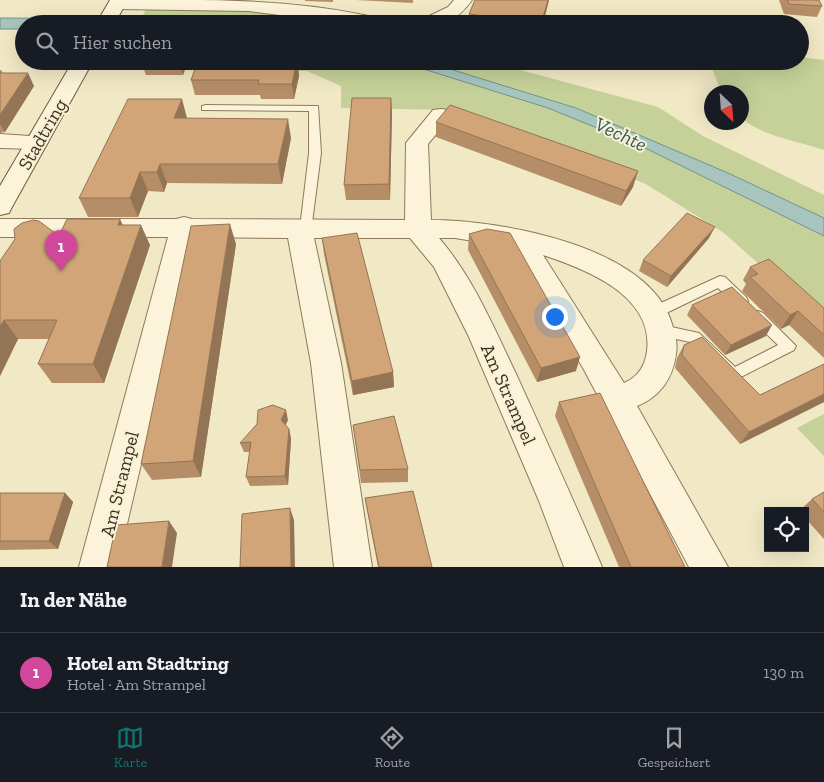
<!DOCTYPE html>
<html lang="de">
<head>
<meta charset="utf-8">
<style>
  :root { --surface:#171b24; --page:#20242c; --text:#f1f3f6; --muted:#9ea1a6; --line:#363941; --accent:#0f766e }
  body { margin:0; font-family:"Zilla Slab",serif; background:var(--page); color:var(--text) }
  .controls { position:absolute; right:15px; bottom:15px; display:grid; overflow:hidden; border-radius:0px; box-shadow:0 5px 20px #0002 }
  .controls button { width:45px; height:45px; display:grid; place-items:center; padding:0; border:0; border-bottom:1px solid var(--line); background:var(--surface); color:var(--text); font:25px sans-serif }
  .compass { position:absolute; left:704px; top:85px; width:45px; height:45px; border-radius:50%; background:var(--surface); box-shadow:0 5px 20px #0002; rotate:155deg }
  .you { position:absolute; left:554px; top:316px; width:18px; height:18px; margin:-12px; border:4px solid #fff; border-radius:50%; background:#1a73e8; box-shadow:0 0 0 8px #1a73e833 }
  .badge { display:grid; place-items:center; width:32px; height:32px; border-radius:50%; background:var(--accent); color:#fff; font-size:16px; font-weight:700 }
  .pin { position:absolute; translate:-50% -41px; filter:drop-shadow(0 1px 2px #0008) }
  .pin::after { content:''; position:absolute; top:26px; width:18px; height:15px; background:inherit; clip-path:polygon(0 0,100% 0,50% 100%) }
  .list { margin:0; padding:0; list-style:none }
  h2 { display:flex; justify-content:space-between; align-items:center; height:65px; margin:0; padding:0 20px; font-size:21px }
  h2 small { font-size:16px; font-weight:400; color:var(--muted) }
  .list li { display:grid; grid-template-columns:32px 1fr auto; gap:15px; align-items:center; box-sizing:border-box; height:80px; padding:0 20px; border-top:1px solid var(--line) }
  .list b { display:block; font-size:19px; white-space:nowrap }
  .list p { margin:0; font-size:16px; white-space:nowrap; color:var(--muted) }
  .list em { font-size:16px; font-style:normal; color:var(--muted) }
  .icon { flex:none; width:28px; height:28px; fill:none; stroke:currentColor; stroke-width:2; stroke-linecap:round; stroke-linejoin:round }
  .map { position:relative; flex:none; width:824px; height:567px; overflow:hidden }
  .search { position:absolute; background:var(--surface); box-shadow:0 5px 20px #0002; left:15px; right:15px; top:15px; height:55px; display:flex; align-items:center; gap:12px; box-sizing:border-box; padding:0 18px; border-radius:28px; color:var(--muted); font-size:19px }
  .sheet { height:145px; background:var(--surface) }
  nav { display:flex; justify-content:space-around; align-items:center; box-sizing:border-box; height:70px; border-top:1px solid var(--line); background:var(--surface); font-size:14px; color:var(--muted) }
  nav a { display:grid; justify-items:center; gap:2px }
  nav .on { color:var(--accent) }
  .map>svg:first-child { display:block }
</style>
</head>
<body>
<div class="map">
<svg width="824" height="567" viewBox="0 0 824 567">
  <rect width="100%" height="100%" fill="#f1e8c5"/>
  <!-- green -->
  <path fill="#c5d198" d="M147,7l133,4 82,13h-122l-99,-5z
    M800,57l24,3v90c-26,-9 -61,-14 -82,-31v-27h-21l-8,-21 1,-6 7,-4h79z
    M192,61l213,2 143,45 93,38 183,90v86l-100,-89 -78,-49 -102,-41 -93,-33 -110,-2v-22l-34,-15 -119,-1z
    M424,61h63l171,46 45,29 121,59v23l-96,-45 -152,-65z
    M824,414v42l-27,-28z"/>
  <!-- water -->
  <path fill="#a7c5be" stroke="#6d948d" d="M0,18l141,1 99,5h-216v5h-24z
    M398,61h26l152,47 152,65 96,45v18l-183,-90 -93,-38z"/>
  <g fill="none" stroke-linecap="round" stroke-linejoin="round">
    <defs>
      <path id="lane" d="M206,105l112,1 3,47 -10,78 -5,1 -6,-4 9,-75v-42l-107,-1v-4z
        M720,276l5,1 21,20 2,4 -2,4h-10l-18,-17 -58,28h-10l-2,-4 2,-4z
        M758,311l5,2 33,33 -2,4 -61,31 -5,-1 -38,-38 -33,-7 -2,-4 2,-4 5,-2 37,8 36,34 43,-22 -25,-24 -2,-4 2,-4z"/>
      <path id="street" d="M111,0c23,0 46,0 69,0 69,0 138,3 206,20l2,4h-37l-102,-13 -132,-2 -6,-1 -3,-4z
        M454,0h18c-16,22 -27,24 -53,24l2,-4 27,-13z
        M441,109l8,1 3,5 -24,29 3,76c69,0 219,26 241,104 3,10 6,19 4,30 -3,24 -16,43 -39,52l91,161h-39l-106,-199 -73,-121 -55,-9h-16c34,39 56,92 78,138 29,64 58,127 85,191h-38l-25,-66 -70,-164 -35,-70 -24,-29h-96l27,125 31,204h-38l-23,-204 -23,-125 -94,-1 -77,330h-38l89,-330h-168v-18h176l8,-2 8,2 213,1 1,-77 27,-33zM543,255c42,14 111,40 104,96 -2,15 -9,26 -23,32z
        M0,134l45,3 3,5 -3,5 -8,2 -37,-1z"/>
      <path id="secondary" d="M110,0h18l-14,24h-18z
        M73,61h20l-81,146 -3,6 -9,2v-29z"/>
    </defs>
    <!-- lane casing -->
    <use href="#lane" stroke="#8e7a5a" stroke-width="2"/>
    <!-- street casing -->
    <use href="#street" stroke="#8e7a5a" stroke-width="2"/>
    <!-- secondary casing -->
    <use href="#secondary" stroke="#705b3d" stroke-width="2"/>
    <!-- lane -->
    <use href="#lane" fill="#fbf4da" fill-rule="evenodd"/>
    <!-- street -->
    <use href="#street" fill="#fbf4da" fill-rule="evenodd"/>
    <!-- secondary -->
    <use href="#secondary" fill="#fbf4da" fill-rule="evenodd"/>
  </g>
  <!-- wall -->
  <path fill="#b58e68" d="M305,0h28v2l-28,-1z
    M356,0h57v3z
    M475,0h74l-6,24h-74v-10z
    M779,0h40l3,6 -5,11 -33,-3z
    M188,61l-5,14h-37l-4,-11z
    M297,61l2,15 -5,23h-33l-1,-4h-65l-4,-15z
    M0,70h1l2,3 31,13 -29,46 -5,1z
    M391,98l1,15 -2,87h-44l-2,-15z
    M187,118l104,20 -9,46 -115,-1 -3,9 -16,-1 -10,26h-50l-9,-19z
    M436,122l197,65 -12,19 -185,-69z
    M123,225l27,20 -46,138h-52l-14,-19 11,-25h-31l-18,37v-115z
    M469,234l107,137 -39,11 -69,-132z
    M322,238l71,134 1,15 -41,8 -29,-141z
    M709,238l-42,49 -28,-16 4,-11z
    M236,244l-35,233 -49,3 -11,-16z
    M750,267l74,41v50l-35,-33 -8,4 -39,-38 4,-7 -3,-4z
    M692,305l74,31 -41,19 -38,-40z
    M684,345l76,50 64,-31v38l-84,42 -65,-76 2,-10z
    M559,402l126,165h-66l-64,-151z
    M288,420l-3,6 4,3 2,10 -3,46 -38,1 -4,-9 4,-25h-6l-4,-9z
    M353,425l55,44v13l-47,1z
    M824,492v47l-19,-21v-7h-6l13,-12z
    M0,493h65l8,9 -15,47 -58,1z
    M365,498l67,69h-54l-11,-57z"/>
  <!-- shaded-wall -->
  <path fill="#937455" d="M548,0h1l-6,24h-2z
    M181,61h7l-5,14 -3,-11z
    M297,61l2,15 -5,23 -2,-15z
    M28,73l6,13 -29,46 -5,-8v-9z
    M391,98l1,15 -2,87 -1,-16z
    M182,99l5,19h-13z
    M288,119l3,19 -9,46 -4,-20z
    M160,164l7,19 -3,9 -7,-20z
    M638,171l-5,16 -12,19 5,-15z
    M140,172l8,19 -10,26 -8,-19z
    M120,219l9,20 -11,-14z
    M230,224l6,20 -35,233 -8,-16z
    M141,225l9,20 -46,138 -11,-19z
    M715,227l-6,11 -42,49 4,-11z
    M798,311l-9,14 -8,4 9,-14z
    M4,320l14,19 -18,37v-49z
    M772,325l-6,11 -41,19 6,-10z
    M580,357l-4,14 -39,11 4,-14z
    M393,372l1,15 -41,8 -1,-14z
    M824,394v8l-84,42 9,-12z
    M286,410l2,10 -5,10 -2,-10z
    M289,429l2,10 -3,46 -3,-9z
    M65,493l8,9 -15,47 -9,-8z
    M290,508l4,12 1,47h-4z
    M169,521l8,12 -5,34h-10z"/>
  <!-- building -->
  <path fill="#d2a579" stroke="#937455" d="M475,0h73l-7,24h-35l2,-5 -39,-5z
    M787,0h32l3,6 -33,-2z
    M143,61h38l-1,3h-38z
    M198,61h99l-5,23h-34l1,-4h-68z
    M0,73h28l-28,42z
    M352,98h39l-2,86 -45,1z
    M128,99h54l-8,19 114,1 -10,45h-118l-3,8h-17l-10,26h-51z
    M450,105l188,66 -12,20 -190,-69z
    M687,213l28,14 -44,49 -28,-16z
    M67,219h53l-2,6h23l-48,139h-55l19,-44h-53l-4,7v-66l15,-22 -1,-10 8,-6 11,-3 6,1 20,15z
    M230,224l-37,237 -52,3 50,-238z
    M487,229l23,4 70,124 -39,11 -72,-134z
    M357,233l36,139 -41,9 -30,-143z
    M769,259l55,49v27l-26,-24 -8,4 -40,-38 8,-3 -8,-7z
    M732,287l40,38 -41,20 -39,-40z
    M702,337l58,58 64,-31v30l-75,38 -67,-77 2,-10z
    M600,393l85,174h-54l-72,-165z
    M273,405l13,5 -5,10 8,9 -4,47 -39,1 5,-35 -11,1 17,-19 1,-14z
    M394,416l14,53 -48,1 -7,-45z
    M413,491l19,76h-53l-14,-69z
    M824,492v20l-12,-13z
    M0,493h65l-16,48h-49z
    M290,508l1,59h-51l2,-53z
    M169,521l-7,46h-55l9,-42z"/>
  <g text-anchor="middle" stroke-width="4" stroke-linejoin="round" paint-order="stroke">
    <!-- street labels -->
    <g font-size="19" fill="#3d301e" stroke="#f8f1d6">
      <text transform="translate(42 134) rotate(-60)" y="7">Stadtring</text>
      <text transform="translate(509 394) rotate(66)" y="7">Am Strampel</text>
      <text transform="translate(119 484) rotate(-76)" y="7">Am Strampel</text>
    </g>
    <!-- water labels -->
    <g font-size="20" font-style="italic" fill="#2d5d5e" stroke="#f8f1d6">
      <text transform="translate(621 134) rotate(25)" y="7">Vechte</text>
    </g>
  </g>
</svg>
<div class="controls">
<button><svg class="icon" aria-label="locate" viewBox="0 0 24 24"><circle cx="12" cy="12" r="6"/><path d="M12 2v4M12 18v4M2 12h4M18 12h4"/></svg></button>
</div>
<svg class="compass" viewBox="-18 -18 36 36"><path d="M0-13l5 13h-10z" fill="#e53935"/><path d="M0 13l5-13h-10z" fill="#9ea1a6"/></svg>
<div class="you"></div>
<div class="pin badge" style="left:61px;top:271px;background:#d1479c">1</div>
<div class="search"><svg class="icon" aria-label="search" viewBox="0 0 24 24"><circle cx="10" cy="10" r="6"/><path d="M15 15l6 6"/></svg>Hier suchen</div>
</div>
<section class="sheet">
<h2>In der Nähe<small></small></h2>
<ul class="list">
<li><span class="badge" style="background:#d1479c">1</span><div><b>Hotel am Stadtring</b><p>Hotel · Am Strampel</p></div><em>130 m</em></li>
</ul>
</section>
<nav>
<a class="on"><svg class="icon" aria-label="map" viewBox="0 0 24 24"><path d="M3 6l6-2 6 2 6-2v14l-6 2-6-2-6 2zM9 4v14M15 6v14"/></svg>Karte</a>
<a><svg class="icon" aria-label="directions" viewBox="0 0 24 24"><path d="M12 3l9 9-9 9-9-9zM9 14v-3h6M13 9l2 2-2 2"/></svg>Route</a>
<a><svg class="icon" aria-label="saved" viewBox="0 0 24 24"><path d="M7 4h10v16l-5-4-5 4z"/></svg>Gespeichert</a>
</nav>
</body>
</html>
